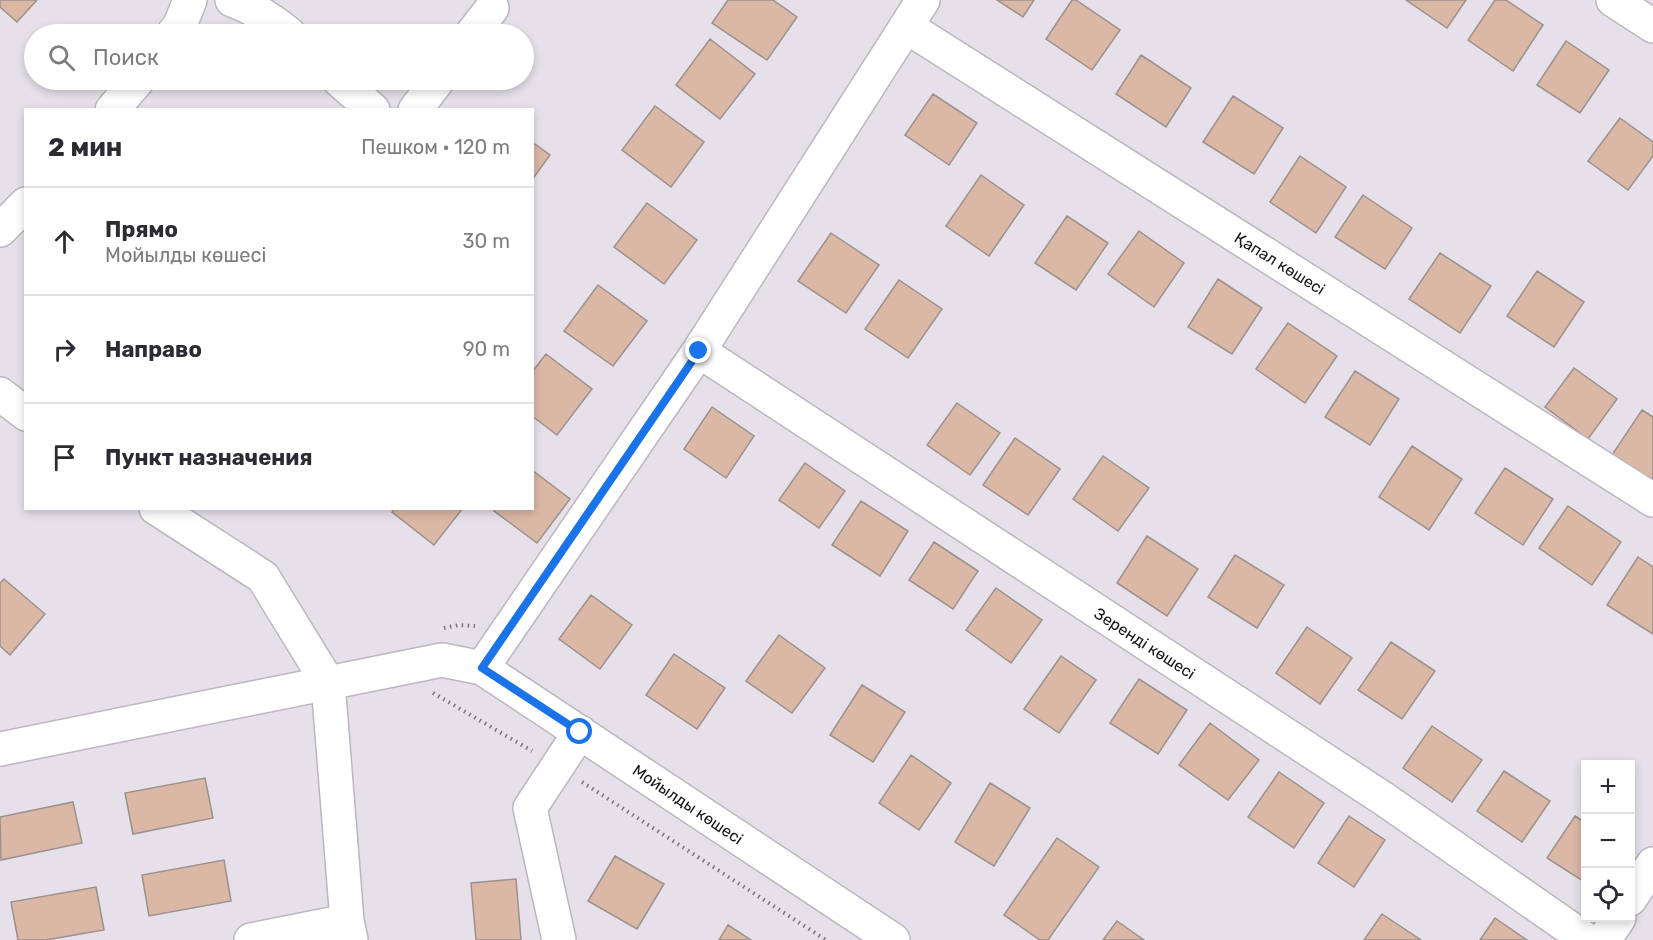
<!DOCTYPE html>
<html lang="ru">
<head>
<meta charset="utf-8">
<style>
  :root { --surface:#fff; --page:#f7f7f7; --text:#2b2b33; --muted:#7c7c81; --line:#e1e1e2 }
  body { margin:0; font-family:Rubik,sans-serif; background:var(--page); color:var(--text) }
  .controls { position:absolute; right:18px; bottom:18px; display:grid; overflow:hidden; border-radius:0px; box-shadow:0 3px 9px #0003 }
  .controls button { width:54px; height:54px; display:grid; place-items:center; padding:0; border:0; border-bottom:2px solid var(--line); background:var(--surface); color:var(--text); font:30px sans-serif }
  .stop { position:absolute; width:18px; height:18px; margin:-14px; border:4px solid #1a73e8; border-radius:50%; background:#fff }
  .stop.end { background:#1a73e8; border-color:#fff; box-shadow:0 2px 6px #0008 }
  .list { margin:0; padding:0; list-style:none }
  h2 { display:flex; justify-content:space-between; align-items:center; height:78px; margin:0; padding:0 24px; font-size:26px }
  h2 small { font-size:20px; font-weight:400; color:var(--muted) }
  .list li { display:grid; grid-template-columns:39px 1fr auto; gap:18px; align-items:center; box-sizing:border-box; height:108px; padding:0 24px; border-top:2px solid var(--line) }
  .list b { display:block; font-size:22px; white-space:nowrap }
  .list p { margin:0; font-size:20px; white-space:nowrap; color:var(--muted) }
  .list em { font-size:20px; font-style:normal; color:var(--muted) }
  .icon { flex:none; width:33px; height:33px; fill:none; stroke:currentColor; stroke-width:2; stroke-linecap:round; stroke-linejoin:round }
  .map { position:relative; flex:none; width:1653px; height:940px; overflow:hidden }
  .search { position:absolute; background:var(--surface); box-shadow:0 3px 9px #0003; left:24px; top:24px; width:510px; height:66px; display:flex; align-items:center; gap:15px; box-sizing:border-box; padding:0 21px; border-radius:33px; color:var(--muted); font-size:22px }
  .panel { position:absolute; background:var(--surface); box-shadow:0 3px 9px #0003; left:24px; top:108px; width:510px; height:402px; border-radius:0px }
  .map>svg:first-child { display:block }
</style>
</head>
<body>
<div class="map">
<svg width="1653" height="940" viewBox="0 0 1653 940">
  <rect width="100%" height="100%" fill="#e6e0ea"/>
  <!-- building -->
  <path fill="#dbb7a6" stroke="#9c918b" stroke-width="1.5" d="M0,0h37l-20,22 -17,-15z
    M728,0h45l24,17 -30,43 -55,-37z
    M997,0h37l-11,17z
    M1072,0h4l44,30 -28,40 -46,-31z
    M1406,0h60l-19,28z
    M1495,0h11l37,25 -30,46 -45,-31z
    M710,39l45,35 -35,45 -44,-34z
    M1566,41l43,29 -29,43 -43,-28z
    M1141,55l50,33 -25,39 -50,-33z
    M933,94l44,29 -28,42 -44,-30z
    M1233,96l50,32 -29,46 -51,-32z
    M655,106l49,36 -33,45 -49,-37z
    M1620,118l33,24v14l-25,34 -40,-29z
    M532,142l18,13 -18,25z
    M1300,156l46,31 -30,46 -46,-31z
    M981,175l43,30 -35,51 -43,-30z
    M1363,195l49,33 -27,41 -50,-32z
    M647,203l50,37 -33,44 -50,-37z
    M1067,216l41,27 -32,47 -41,-27z
    M1139,231l45,32 -30,44 -46,-33z
    M831,233l48,32 -33,48 -48,-32z
    M1440,253l51,33 -31,47 -51,-34z
    M1537,271l47,31 -30,45 -47,-31z
    M1218,279l44,29 -30,46 -44,-27z
    M899,280l43,29 -34,49 -43,-29z
    M598,285l49,36 -34,45 -49,-35z
    M1288,323l49,33 -32,47 -49,-34z
    M546,354l46,35 -35,46 -25,-19v-44z
    M1574,368l43,31 -29,40 -43,-32z
    M1355,371l44,28 -29,46 -45,-28z
    M957,403l43,30 -30,42 -43,-30z
    M712,407l42,29 -28,42 -42,-29z
    M1642,410l11,7v65l-41,-27z
    M1015,438l45,31 -32,46 -45,-30z
    M1412,446l50,33 -33,51 -50,-33z
    M1103,456l46,32 -31,43 -45,-32z
    M805,463l40,28 -26,37 -40,-28z
    M1505,468l48,31 -30,46 -48,-32z
    M532,470l38,29 -33,44 -43,-32 2,-3h36z
    M861,501l47,30 -28,45 -48,-31z
    M1568,506l53,36 -29,43 -53,-37z
    M395,508h68l-29,37 -42,-33z
    M1147,536l51,33 -31,47 -50,-33z
    M934,542l44,29 -25,38 -44,-29z
    M1235,555l49,30 -27,43 -49,-31z
    M1638,557l15,10v67l-46,-29z
    M4,579l41,35 -35,41 -10,-9v-63z
    M996,588l46,32 -31,43 -45,-33z
    M591,595l41,30 -32,44 -41,-30z
    M1307,627l45,31 -32,46 -44,-31z
    M779,635l46,33 -33,45 -46,-32z
    M1391,642l44,29 -33,48 -44,-29z
    M674,654l51,34 -28,41 -51,-34z
    M1061,656l35,24 -37,53 -35,-24z
    M1139,679l48,31 -29,44 -48,-31z
    M862,685l43,27 -32,50 -43,-27z
    M1210,723l49,37 -31,40 -49,-35z
    M1432,726l50,34 -30,42 -49,-34z
    M911,755l40,28 -32,47 -40,-27z
    M1504,771l46,30 -28,41 -45,-31z
    M1279,772l45,31 -30,45 -46,-31z
    M205,778l8,40 -80,16 -8,-41z
    M990,783l40,25 -36,58 -39,-24z
    M73,802l9,41 -81,17 -1,-43z
    M1349,816l36,24 -31,47 -36,-24z
    M1575,816l11,7v60l-39,-25z
    M1057,838l42,29 -51,73h-8l-36,-25z
    M615,856l49,28 -27,45 -49,-28z
    M224,860l7,41 -82,15 -7,-41z
    M516,879l5,61h-45l-5,-57z
    M96,887l8,43 -58,10h-28l-7,-38z
    M1382,914l39,26h-57z
    M1495,918l32,22h-47z
    M1117,921l27,19h-41z
    M728,925l23,15h-32z"/>
  <g fill="none" stroke-linecap="round" stroke-linejoin="round">
    <defs>
      <path id="minor" d="M232,0c22,8 39,19 57,34
        M1613,0l40,26
        M907,27l746,473
        M173,34l7,-9 10,-25
        M472,34l20,-26
        M339,80l34,30
        M112,110l26,-30
        M415,110l23,-30
        M0,230l26,-26
        M699,351l685,448 203,141
        M0,394l26,20
        M156,508l107,69 65,106 19,238 4,19
        M482,668l217,-317 224,-351
        M0,749l442,-89 40,8 411,272
        M1630,899l23,-35
        M251,940l96,-19
        M559,940l-29,-132 50,-76
        M1604,940l15,-22"/>
    </defs>
    <!-- minor casing -->
    <use href="#minor" stroke="#bcb6c1" stroke-width="36"/>
    <!-- path -->
    <path stroke="#78747b" stroke-width="4" stroke-dasharray="1.5 4.5" stroke-linecap="butt" d="M444,628l15,-3 16,1
      M433,693l99,58
      M582,782l244,158"/>
    <!-- minor -->
    <use href="#minor" stroke="#fff" stroke-width="33"/>
  </g>
  <g fill="none" stroke-linecap="round" stroke-linejoin="round">
    <!-- route -->
    <path stroke="#1a73e8" stroke-width="8" d="M580,732l-98,-64 217,-317"/>
  </g>
  <g text-anchor="middle" stroke-width="4.5" stroke-linejoin="round" paint-order="stroke">
    <!-- street labels -->
    <g font-size="16" fill="#171519" stroke="#fff">
      <text transform="translate(1280 263) rotate(32)" y="6">Қапал көшесі</text>
      <text transform="translate(1145 643) rotate(33)" y="6">Зеренді көшесі</text>
      <text transform="translate(688 804) rotate(34)" y="6">Мойылды көшесі</text>
    </g>
  </g>
</svg>
<div class="controls">
<button>+</button>
<button>−</button>
<button><svg class="icon" aria-label="locate" viewBox="0 0 24 24"><circle cx="12" cy="12" r="6"/><path d="M12 2v4M12 18v4M2 12h4M18 12h4"/></svg></button>
</div>
<div class="stop" style="left:580px;top:732px"></div>
<div class="stop end" style="left:699px;top:351px"></div>
<div class="search"><svg class="icon" aria-label="search" viewBox="0 0 24 24"><circle cx="10" cy="10" r="6"/><path d="M15 15l6 6"/></svg>Поиск</div>
<section class="panel">
<h2>2 мин<small>Пешком · 120 m</small></h2>
<ul class="list">
<li><svg class="icon" aria-label="ahead" viewBox="0 0 24 24"><path d="M12 20V5M6 11l6-6 6 6"/></svg><div><b>Прямо</b><p>Мойылды көшесі</p></div><em>30 m</em></li>
<li><svg class="icon" aria-label="right" viewBox="0 0 24 24"><path d="M7 20v-9h11M14 6l5 5-5 5"/></svg><div><b>Направо</b></div><em>90 m</em></li>
<li><svg class="icon" aria-label="arrive" viewBox="0 0 24 24"><path d="M6 21V4h12l-3 4 3 4H6"/></svg><div><b>Пункт назначения</b></div></li>
</ul>
</section>
</div>
</body>
</html>
